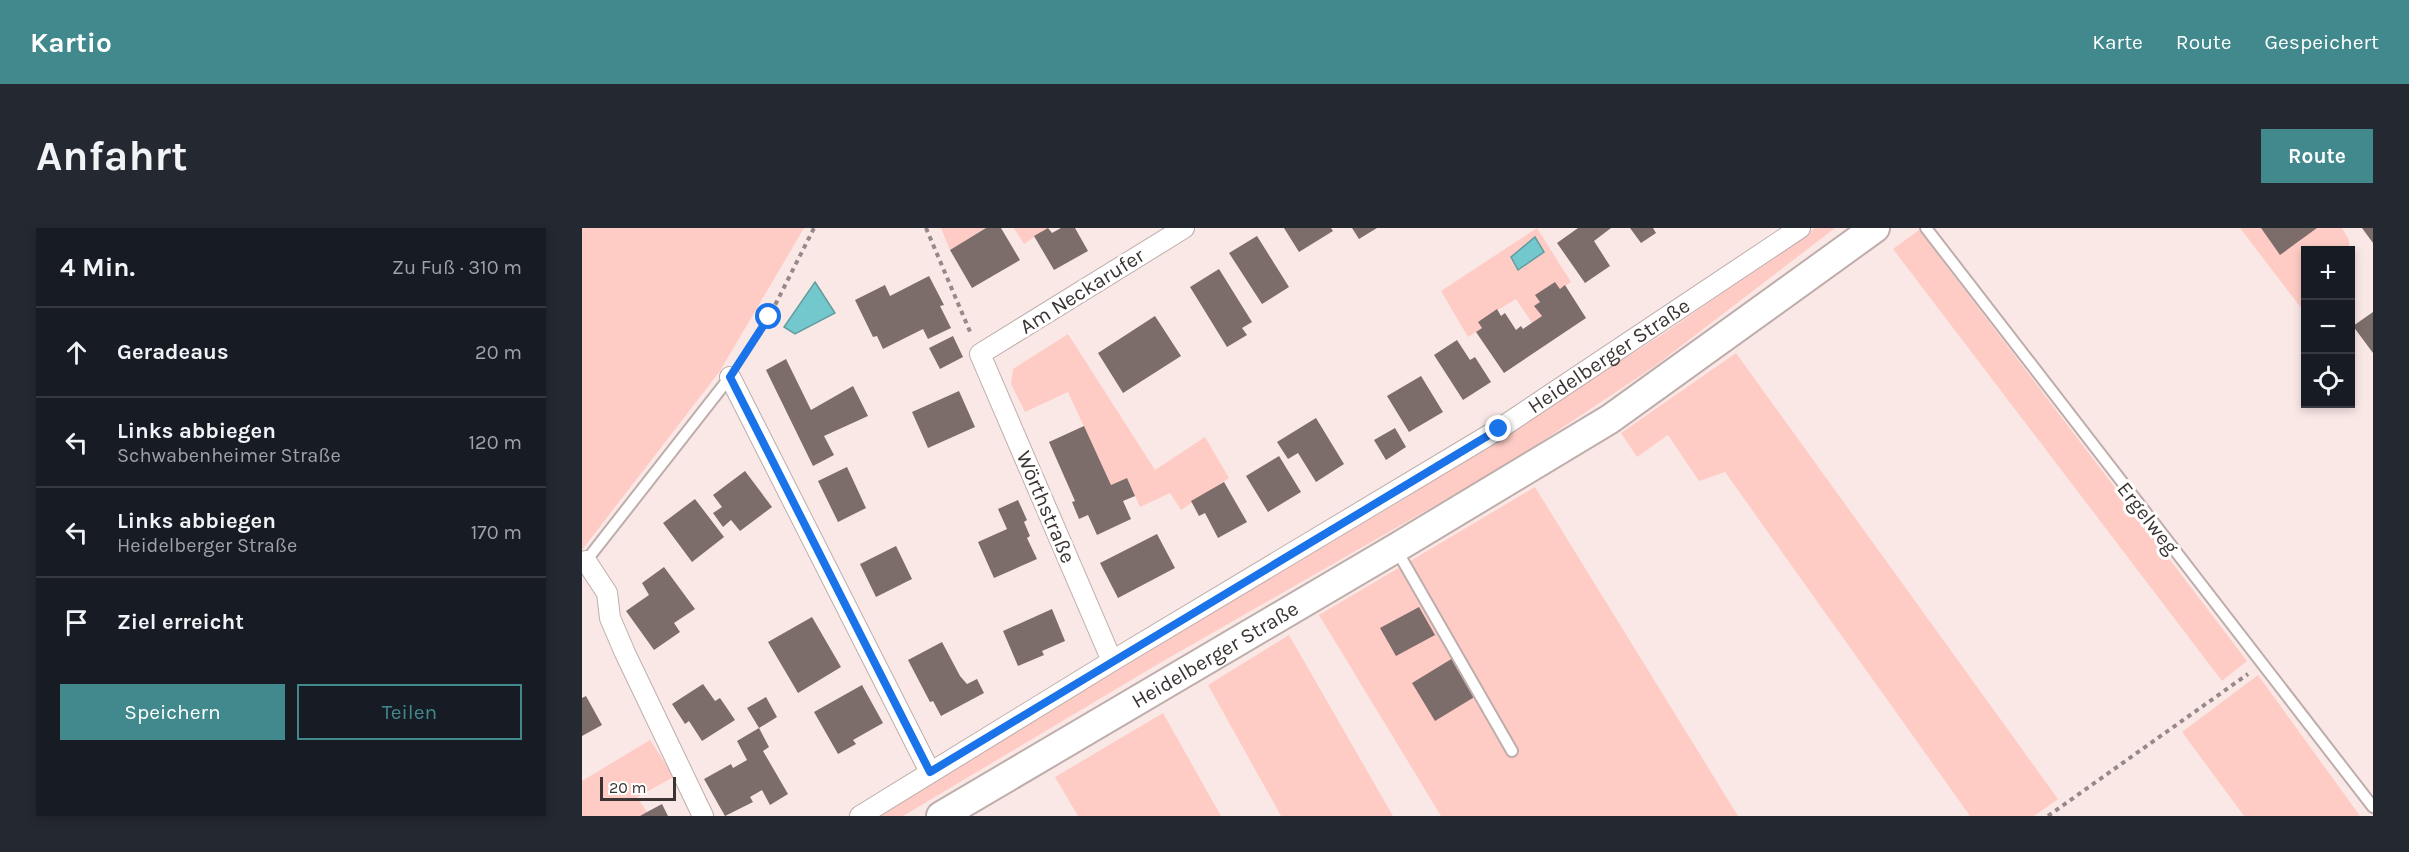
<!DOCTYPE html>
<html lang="de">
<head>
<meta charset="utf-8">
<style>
  :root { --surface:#171b24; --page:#242831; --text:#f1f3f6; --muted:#9ea1a6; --line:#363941; --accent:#41898d }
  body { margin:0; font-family:Karla,sans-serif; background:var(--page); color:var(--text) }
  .controls { position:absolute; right:18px; top:18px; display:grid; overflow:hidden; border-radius:0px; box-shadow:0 3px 9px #0003 }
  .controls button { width:54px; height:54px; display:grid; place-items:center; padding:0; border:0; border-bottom:2px solid var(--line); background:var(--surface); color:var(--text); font:30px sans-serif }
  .scale { position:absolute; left:18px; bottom:15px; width:76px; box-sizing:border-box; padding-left:6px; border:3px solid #3b3433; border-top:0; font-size:16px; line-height:21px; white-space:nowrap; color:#3b3433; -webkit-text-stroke:4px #fff; paint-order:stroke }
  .stop { position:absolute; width:18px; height:18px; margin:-14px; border:4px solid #1a73e8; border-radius:50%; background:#fff }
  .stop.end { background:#1a73e8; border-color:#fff; box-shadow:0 2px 6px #0008 }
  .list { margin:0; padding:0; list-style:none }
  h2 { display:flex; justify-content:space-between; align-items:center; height:78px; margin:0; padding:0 24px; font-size:26px }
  h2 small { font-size:20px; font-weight:400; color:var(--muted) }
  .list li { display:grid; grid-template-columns:39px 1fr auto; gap:18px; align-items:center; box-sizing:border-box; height:90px; padding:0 24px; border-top:2px solid var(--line) }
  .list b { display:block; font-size:22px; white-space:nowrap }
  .list p { margin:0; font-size:20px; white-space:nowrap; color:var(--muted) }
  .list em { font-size:20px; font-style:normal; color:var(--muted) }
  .actions { display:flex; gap:12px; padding:18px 24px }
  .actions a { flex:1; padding:14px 0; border:2px solid var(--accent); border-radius:0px; text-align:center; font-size:21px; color:var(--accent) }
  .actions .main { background:var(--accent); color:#fff }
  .icon { flex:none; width:33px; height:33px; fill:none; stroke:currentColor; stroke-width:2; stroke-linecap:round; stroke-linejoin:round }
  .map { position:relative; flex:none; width:1791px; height:588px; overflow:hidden; border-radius:0px }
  header { display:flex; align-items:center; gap:36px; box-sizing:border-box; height:84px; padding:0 30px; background:var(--accent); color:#fff }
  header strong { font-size:28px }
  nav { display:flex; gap:33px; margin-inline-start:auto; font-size:21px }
  .intro { display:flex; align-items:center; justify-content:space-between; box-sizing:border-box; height:144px; padding:0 36px }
  h1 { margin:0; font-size:42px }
  .button { padding:15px 27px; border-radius:0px; background:var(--accent); color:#fff; font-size:21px; font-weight:700 }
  main { display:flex; gap:36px; padding:0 36px }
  aside { flex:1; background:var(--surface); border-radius:0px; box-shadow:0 3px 9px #0003 }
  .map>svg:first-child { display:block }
</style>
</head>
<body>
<header>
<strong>Kartio</strong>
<nav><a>Karte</a><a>Route</a><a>Gespeichert</a></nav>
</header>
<div class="intro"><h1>Anfahrt</h1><a class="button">Route</a></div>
<main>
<aside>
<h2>4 Min.<small>Zu Fuß · 310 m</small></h2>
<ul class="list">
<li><svg class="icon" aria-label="ahead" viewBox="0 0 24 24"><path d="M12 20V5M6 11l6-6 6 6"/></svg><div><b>Geradeaus</b></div><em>20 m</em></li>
<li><svg class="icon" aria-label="left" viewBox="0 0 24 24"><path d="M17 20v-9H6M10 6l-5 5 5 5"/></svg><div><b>Links abbiegen</b><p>Schwabenheimer Straße</p></div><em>120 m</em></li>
<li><svg class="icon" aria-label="left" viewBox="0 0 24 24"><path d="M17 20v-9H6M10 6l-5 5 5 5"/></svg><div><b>Links abbiegen</b><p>Heidelberger Straße</p></div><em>170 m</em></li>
<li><svg class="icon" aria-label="arrive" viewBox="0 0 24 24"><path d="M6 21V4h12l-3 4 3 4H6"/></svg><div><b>Ziel erreicht</b></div></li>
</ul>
<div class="actions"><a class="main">Speichern</a><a>Teilen</a></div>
</aside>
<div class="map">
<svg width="1791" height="588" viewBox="0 0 1791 588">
  <rect width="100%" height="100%" fill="#fae8e6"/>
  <!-- green -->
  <path fill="#feccc5" d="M0,0h222l-84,143 -138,179z
    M359,0h45l-36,22z
    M432,0h34l-24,16z
    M955,0l34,54 -11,7 -5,-7 -19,13 4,7 -5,4 7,10 -10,7 -16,-24 -38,23 4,6 -14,9 -27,-46z
    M1233,0h20l-180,138 -144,96 -358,205 -250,149h-27l241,-148 277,-163 272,-173z
    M1658,0h102l7,12v10h-43l-1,63z
    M1337,2l328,431 -25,20 -329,-432z
    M486,106l87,136 50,-33 24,41 -48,32 -11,-17 -30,14 -13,-29 -16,7 -43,-93 -43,20 -14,-28 2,-15z
    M1154,125l322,446 -24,17h-64l-245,-344 -26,9 -31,-46 -31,22 -16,-24z
    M953,259l203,329h-297l-122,-201z
    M707,407l104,181h-112l-73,-131z
    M1676,447l102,141h-116l-62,-84z
    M581,485l58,103h-143l-23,-39z
    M68,512l24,37 -37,20 10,15 -7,4h-58v-35z"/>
  <!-- water -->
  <path fill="#73c8cd" stroke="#629c9f" stroke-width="1.5" d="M953,9l9,15 -26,18 -7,-13z
    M233,54l20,31 -40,21 -11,-7z"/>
  <!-- building -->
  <path fill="#7c6c6a" d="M404,0h15l19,32 -48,28 -22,-38z
    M466,0l4,5 9,-5h14l13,23 -34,19 -20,-34z
    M702,0h47l2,3 -34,21z
    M770,0h25l-18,11z
    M996,0h33l-17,13 16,25 -25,17 -28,-40z
    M1048,0h23l3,5 -15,10z
    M1679,0h56l-37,27z
    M1780,0h11v15z
    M675,8l32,51 -27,17 -33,-51z
    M637,41l33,53 -10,6 5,7 -20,12 -37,-60z
    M347,48l15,29 -4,1 11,22 -23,11 -5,-10 -40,20 -6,-13 -4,1 -18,-37 30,-15 5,11z
    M973,54l5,7 5,-4 21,33 -82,55 -28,-41 6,-4 -4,-6 19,-13 4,7 4,-3 11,17 5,-4 2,3 19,-13 -8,-10 6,-4 -5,-7z
    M1791,84v41l-20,-27z
    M573,88l26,40 -58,37 -25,-40z
    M371,108l10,21 -23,12 -11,-21z
    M875,112l13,20 5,-3 16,25 -28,18 -29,-45z
    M204,131l25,51 42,-24 15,30 -44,20 10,19 -21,11 -47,-96z
    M839,148l22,36 -34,20 -22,-36z
    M377,163l16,36 -47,21 -16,-36z
    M734,190l28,46 -28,18 -18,-29 -10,6 -11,-17z
    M502,198l27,59 16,-7 8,18 -12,5 8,18 -34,16 -9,-20 -9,4 -7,-17 3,-1 -26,-59z
    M813,200l11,19 -20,13 -12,-20z
    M697,228l22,36 -33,20 -22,-36z
    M265,239l19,41 -28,14 -20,-41z
    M163,243l27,36 -32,24 -9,-11 -8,7 -10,-14 9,-6 -9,-12z
    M642,254l23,40 -29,16 -13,-25 -6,3 -8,-15z
    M113,271l29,38 -32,25 -29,-39z
    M436,272l9,20 -3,2 6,14 -3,2 10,21 -43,19 -16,-36 29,-13 -9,-20z
    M575,306l18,34 -57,30 -18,-35z
    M314,318l16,33 -36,18 -16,-33z
    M82,339l31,42 -21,14 6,9 -26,18 -28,-39 23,-16 -7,-12z
    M837,379l16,28 -39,21 -16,-28z
    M470,381l13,32 -23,10 2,4 -26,11 -15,-35z
    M230,389l29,50 -43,26 -30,-51z
    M360,414l18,34 7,8 10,-5 7,14 -43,23 -8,-15 -3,1 -22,-42z
    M871,430l23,38 -41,25 -23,-38z
    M121,456l12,17 5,-3 15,22 -33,21 -13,-20 -4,3 -13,-20z
    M280,457l21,38 -30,17 3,4 -18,10 -24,-42z
    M4,468l16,29 -20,11v-38z
    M184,469l11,20 -18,11 -12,-20z
    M177,500l10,19 -6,4 25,43 -18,11 -8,-15 -12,7 3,5 -28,14 -21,-37 27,-15 2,4 14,-8 -10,-19z
    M80,576l6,12h-28l7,-4z"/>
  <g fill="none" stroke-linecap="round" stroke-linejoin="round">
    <defs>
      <path id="service" d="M1344,0l447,579
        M814,321l116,202
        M4,333l144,-184"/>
      <g id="minor">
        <path d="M148,149l200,395"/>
        <path d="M4,333l21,32 3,25 15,35 78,163"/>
        <path d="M530,433l-132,-307 204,-126"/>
        <path id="s1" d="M278,588l252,-155 387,-232 301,-201"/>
      </g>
      <g id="secondary">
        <path id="s2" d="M359,588l455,-268 214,-129 265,-191"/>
      </g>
    </defs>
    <!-- service casing -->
    <use href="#service" stroke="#beadab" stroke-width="14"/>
    <!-- minor casing -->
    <use href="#minor" stroke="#beadab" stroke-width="22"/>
    <!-- secondary casing -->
    <use href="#secondary" stroke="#beadab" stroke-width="32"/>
    <!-- path -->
    <path stroke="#968a88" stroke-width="4" stroke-dasharray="4.5 4.5" stroke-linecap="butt" d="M344,0l45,106
      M160,130l27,-41 45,-89
      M1466,588l200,-142"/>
    <!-- service -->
    <use href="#service" stroke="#fff" stroke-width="10"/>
    <!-- minor -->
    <use href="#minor" stroke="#fff" stroke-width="20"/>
    <!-- secondary -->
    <use href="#secondary" stroke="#fff" stroke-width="28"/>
  </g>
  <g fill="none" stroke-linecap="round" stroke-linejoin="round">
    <!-- route -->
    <path stroke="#1a73e8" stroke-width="8" d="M187,89l-39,60 200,395 569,-343"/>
  </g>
  <g text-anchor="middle" stroke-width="6" stroke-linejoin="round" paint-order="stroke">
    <!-- street labels -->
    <g font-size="21" fill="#3b3433" stroke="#fff">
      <text transform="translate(500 63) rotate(-32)" y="7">Am Neckarufer</text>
      <text dy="7" stroke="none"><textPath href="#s1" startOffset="879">Heidelberger Straße</textPath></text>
      <text transform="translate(464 279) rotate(67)" y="7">Wörthstraße</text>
      <text transform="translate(1566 290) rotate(52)" y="7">Ergelweg</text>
      <text dy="7" stroke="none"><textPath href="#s2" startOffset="318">Heidelberger Straße</textPath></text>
    </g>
  </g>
</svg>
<div class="controls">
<button>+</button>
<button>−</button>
<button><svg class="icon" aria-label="locate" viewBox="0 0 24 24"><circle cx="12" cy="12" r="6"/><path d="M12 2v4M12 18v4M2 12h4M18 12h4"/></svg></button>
</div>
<div class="scale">20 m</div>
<div class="stop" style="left:187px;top:89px"></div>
<div class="stop end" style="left:917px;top:201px"></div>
</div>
</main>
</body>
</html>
